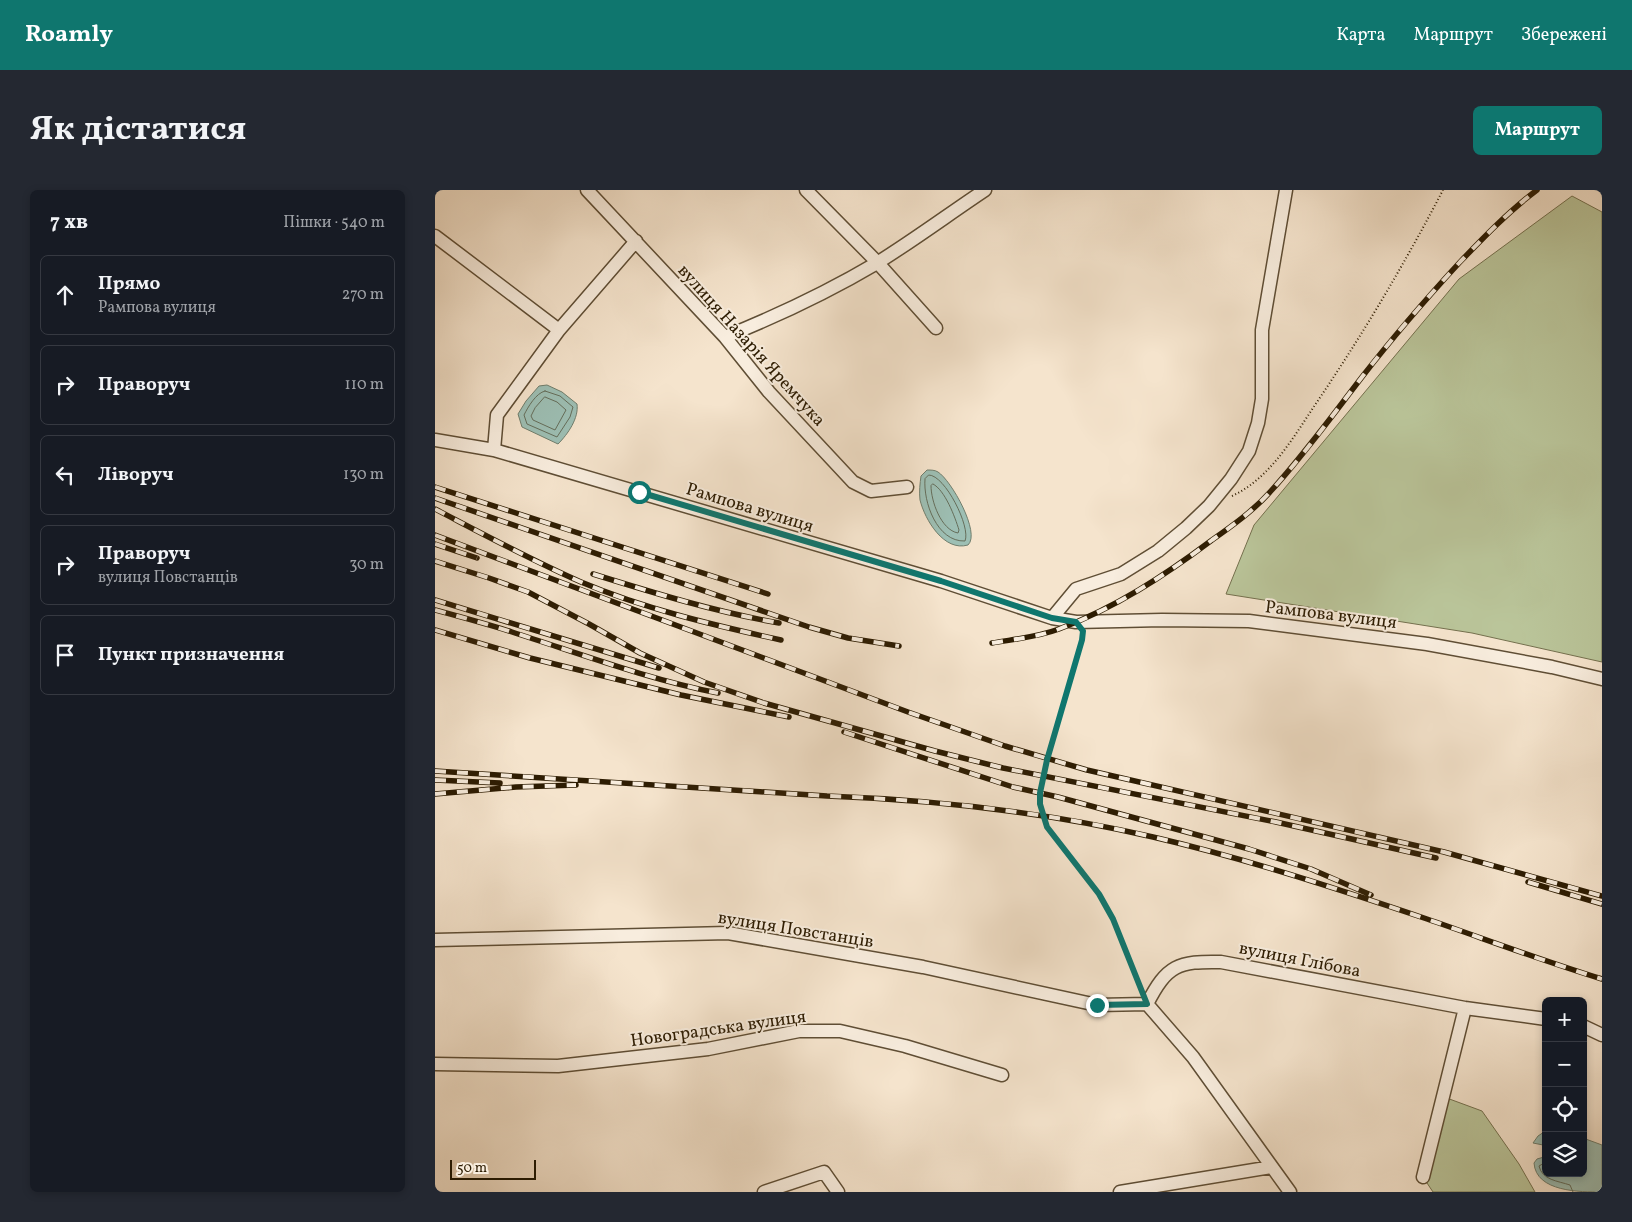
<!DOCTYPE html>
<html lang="uk">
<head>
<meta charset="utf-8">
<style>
  :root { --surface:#171b24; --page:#242831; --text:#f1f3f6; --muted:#9ea1a6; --line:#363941; --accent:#0f766e }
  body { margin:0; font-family:Vollkorn,serif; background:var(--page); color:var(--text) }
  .controls { position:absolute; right:15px; bottom:15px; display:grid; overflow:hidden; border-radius:8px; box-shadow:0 2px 8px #0003 }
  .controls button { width:45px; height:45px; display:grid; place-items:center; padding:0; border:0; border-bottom:1px solid var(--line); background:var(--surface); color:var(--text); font:25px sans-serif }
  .scale { position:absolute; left:15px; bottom:12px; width:86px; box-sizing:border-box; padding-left:5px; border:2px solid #2d1c02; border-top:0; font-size:14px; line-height:18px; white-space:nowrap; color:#2d1c02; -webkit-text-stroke:4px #f8edde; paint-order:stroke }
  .stop { position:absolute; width:15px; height:15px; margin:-11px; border:4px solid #0f766e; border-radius:50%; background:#fff }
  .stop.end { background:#0f766e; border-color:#fff; box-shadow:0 1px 5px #0008 }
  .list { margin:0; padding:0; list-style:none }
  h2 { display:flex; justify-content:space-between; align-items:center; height:65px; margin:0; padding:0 20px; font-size:21px }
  h2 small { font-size:16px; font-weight:400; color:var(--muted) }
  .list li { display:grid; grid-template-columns:32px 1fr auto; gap:15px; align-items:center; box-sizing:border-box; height:80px; margin:0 10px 10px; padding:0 10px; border:1px solid var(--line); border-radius:8px }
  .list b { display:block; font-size:19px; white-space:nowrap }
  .list p { margin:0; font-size:16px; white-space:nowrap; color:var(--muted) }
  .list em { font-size:16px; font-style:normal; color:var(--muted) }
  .icon { flex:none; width:28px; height:28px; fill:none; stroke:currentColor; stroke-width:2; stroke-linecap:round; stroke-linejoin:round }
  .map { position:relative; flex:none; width:1167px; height:1002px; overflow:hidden; border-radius:8px }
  header { display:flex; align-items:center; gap:30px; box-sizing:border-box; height:70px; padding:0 25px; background:var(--accent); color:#fff }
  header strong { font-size:24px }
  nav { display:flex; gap:28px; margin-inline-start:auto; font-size:18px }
  .intro { display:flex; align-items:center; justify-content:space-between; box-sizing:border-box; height:120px; padding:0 30px }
  h1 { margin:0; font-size:35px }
  .button { padding:12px 22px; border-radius:8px; background:var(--accent); color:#fff; font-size:18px; font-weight:700 }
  main { display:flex; gap:30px; padding:0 30px }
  aside { flex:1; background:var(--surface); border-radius:8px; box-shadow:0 2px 8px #0003 }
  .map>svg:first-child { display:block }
</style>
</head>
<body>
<header>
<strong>Roamly</strong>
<nav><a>Карта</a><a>Маршрут</a><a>Збережені</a></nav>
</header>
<div class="intro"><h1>Як дістатися</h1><a class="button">Маршрут</a></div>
<main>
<aside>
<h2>7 хв<small>Пішки · 540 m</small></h2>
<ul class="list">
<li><svg class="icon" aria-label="ahead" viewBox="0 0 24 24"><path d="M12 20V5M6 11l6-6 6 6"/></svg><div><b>Прямо</b><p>Рампова вулиця</p></div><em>270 m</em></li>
<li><svg class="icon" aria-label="right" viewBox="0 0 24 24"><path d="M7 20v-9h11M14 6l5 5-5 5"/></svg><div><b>Праворуч</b></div><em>110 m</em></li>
<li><svg class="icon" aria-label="left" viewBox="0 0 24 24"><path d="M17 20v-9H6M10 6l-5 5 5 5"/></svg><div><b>Ліворуч</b></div><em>130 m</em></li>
<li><svg class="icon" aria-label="right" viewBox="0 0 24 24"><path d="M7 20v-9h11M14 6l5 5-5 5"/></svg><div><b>Праворуч</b><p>вулиця Повстанців</p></div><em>30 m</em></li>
<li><svg class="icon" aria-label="arrive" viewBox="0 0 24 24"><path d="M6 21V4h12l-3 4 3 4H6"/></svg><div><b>Пункт призначення</b></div></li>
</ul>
</aside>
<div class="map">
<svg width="1167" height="1002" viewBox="0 0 1167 1002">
  <rect width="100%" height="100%" fill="#f5e4cd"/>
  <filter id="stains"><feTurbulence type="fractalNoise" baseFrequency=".004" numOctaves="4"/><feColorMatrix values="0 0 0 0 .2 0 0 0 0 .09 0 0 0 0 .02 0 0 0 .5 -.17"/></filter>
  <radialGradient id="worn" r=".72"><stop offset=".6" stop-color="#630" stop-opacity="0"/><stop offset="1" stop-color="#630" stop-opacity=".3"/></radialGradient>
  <!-- green -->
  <path fill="#bac59a" stroke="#74704e" d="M1137,6l30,16v450l-130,-29 -246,-39 28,-69 205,-246z
    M1009,907l38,14 37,53 16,28h-102l-10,-15z"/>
  <!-- water -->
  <path fill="#9dbfb4" stroke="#707e6d" d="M112,195l15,7 15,12c2,14 -9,30 -19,40l-36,-17 -4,-13 8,-13 13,-15z
    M492,280c4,0 8,0 11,2 13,8 43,61 30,73 -24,7 -43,-25 -48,-45 -1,-8 0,-17 1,-24z
    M1109,942h2v41h37v-35l19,7v47c-22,0 -66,0 -68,-29l3,-4 7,-2 1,-8 -2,-4 -10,-2 5,-7z"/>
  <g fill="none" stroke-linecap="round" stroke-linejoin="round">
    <!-- shore -->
    <path stroke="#656e5b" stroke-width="1" d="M110,201l15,5 13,11 -3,10 -13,20 -30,-13 -3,-9c4,-8 12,-22 21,-24z
      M110,207l12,5 9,8 -11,20 -22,-10 -2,-4 4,-8z
      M494,285c16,0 42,52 36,66 -28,1 -42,-39 -40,-62z
      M498,294c12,6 22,33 26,46l-1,3c-17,-3 -27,-32 -27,-47z
      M1111,972l-7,4c3,14 19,15 31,19l3,7"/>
    <defs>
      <path id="street" d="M152,0l138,147 44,55 84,90 18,9 36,-4
        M371,0l71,72 59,66
        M0,46l124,94
        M290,147c52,-21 103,-45 152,-74 37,-23 72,-49 108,-73
        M0,250l59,10 447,131 111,37 24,4 86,-2 87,1 178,23 125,23 50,12
        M59,260l3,-35 62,-85 77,-89
        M617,428l24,-29 45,-15 37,-23 28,-23 23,-22 22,-27 18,-28 9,-28 4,-24v-69l24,-140
        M0,750l293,-7 195,34 174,38 50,-1
        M712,814c20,-39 31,-43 74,-42l244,46 81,11
        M712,814l46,53 97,135
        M1148,836l19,9
        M0,874l123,2 150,-17 91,-18h41l65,15 97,29
        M988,987l42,-169
        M329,1002l60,-20 14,20
        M685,1002l152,-25"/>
    </defs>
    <!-- street casing -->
    <use href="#street" stroke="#5f4e35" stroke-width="15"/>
    <!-- path -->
    <path stroke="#2d1c02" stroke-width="2" stroke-dasharray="1 2.5" stroke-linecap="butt" d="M797,306c39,-18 62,-60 85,-94 46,-68 88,-139 126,-212
      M648,443l-36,127 -7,33v11l7,23 52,67 14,25 28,71"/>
    <!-- street -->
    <use href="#street" stroke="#f8edde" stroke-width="12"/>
    <defs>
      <path id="rail" d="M0,297l333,107
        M0,308l374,129 39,11 51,8
        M0,319c48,25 96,51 146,73 64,27 132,43 200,58
        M0,345l473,177 97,34 82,24 357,82 158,44
        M0,354l42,14
        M0,371l54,17 39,14 61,32 51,29 64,29 60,21 171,48 68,17 273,54 160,36
        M158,384c61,19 123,38 186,49
        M0,410l224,68
        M0,420c26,7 52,14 77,22 69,22 135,47 206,61
        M0,440l95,28 151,37 108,22
        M557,453c23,-4 46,-6 67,-14 56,-21 105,-53 153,-89 20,-14 41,-29 58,-48 33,-36 62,-76 92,-115 31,-40 64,-78 98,-115 24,-25 49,-51 77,-72
        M409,542l169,55 45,10 191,52 62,20 60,26
        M0,581l392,25c110,4 219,16 326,41 91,21 185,52 274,82 58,20 116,42 175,60
        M0,590l65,3
        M0,604l81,-7 60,-2
        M1093,692l74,22"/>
    </defs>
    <!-- rail casing -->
    <use href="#rail" stroke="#2d1c02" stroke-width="5.5"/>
    <!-- rail -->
    <use href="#rail" stroke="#f8edde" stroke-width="4" stroke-dasharray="11" stroke-linecap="butt"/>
  </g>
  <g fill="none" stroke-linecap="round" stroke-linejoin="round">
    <!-- route -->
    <path stroke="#0f766e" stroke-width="6" d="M204,302l302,89 111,37 24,4 7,9 -1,9 -35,120 -7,33v11l7,23 52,67 14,25 34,85 -50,1"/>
  </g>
  <g text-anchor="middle" stroke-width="4" stroke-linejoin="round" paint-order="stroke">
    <!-- street labels -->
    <g font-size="18" fill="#2d1c02" stroke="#f8edde">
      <text transform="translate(317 155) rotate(48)" y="6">вулиця Назарія Яремчука</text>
      <text transform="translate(315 317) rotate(17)" y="6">Рампова вулиця</text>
      <text transform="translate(896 424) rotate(7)" y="6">Рампова вулиця</text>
      <text transform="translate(361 739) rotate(9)" y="6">вулиця Повстанців</text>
      <text transform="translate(865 769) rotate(11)" y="6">вулиця Глібова</text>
      <text transform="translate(283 838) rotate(-8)" y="6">Новоградська вулиця</text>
    </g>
  </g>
  <rect width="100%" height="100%" filter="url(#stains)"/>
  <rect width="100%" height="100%" fill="url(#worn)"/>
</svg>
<div class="controls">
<button>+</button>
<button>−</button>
<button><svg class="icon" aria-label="locate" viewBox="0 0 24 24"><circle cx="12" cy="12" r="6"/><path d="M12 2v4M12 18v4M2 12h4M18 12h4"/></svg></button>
<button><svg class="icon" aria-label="layers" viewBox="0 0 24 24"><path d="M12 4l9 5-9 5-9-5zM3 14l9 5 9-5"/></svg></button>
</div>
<div class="scale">50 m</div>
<div class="stop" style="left:204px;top:302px"></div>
<div class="stop end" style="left:662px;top:815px"></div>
</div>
</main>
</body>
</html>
